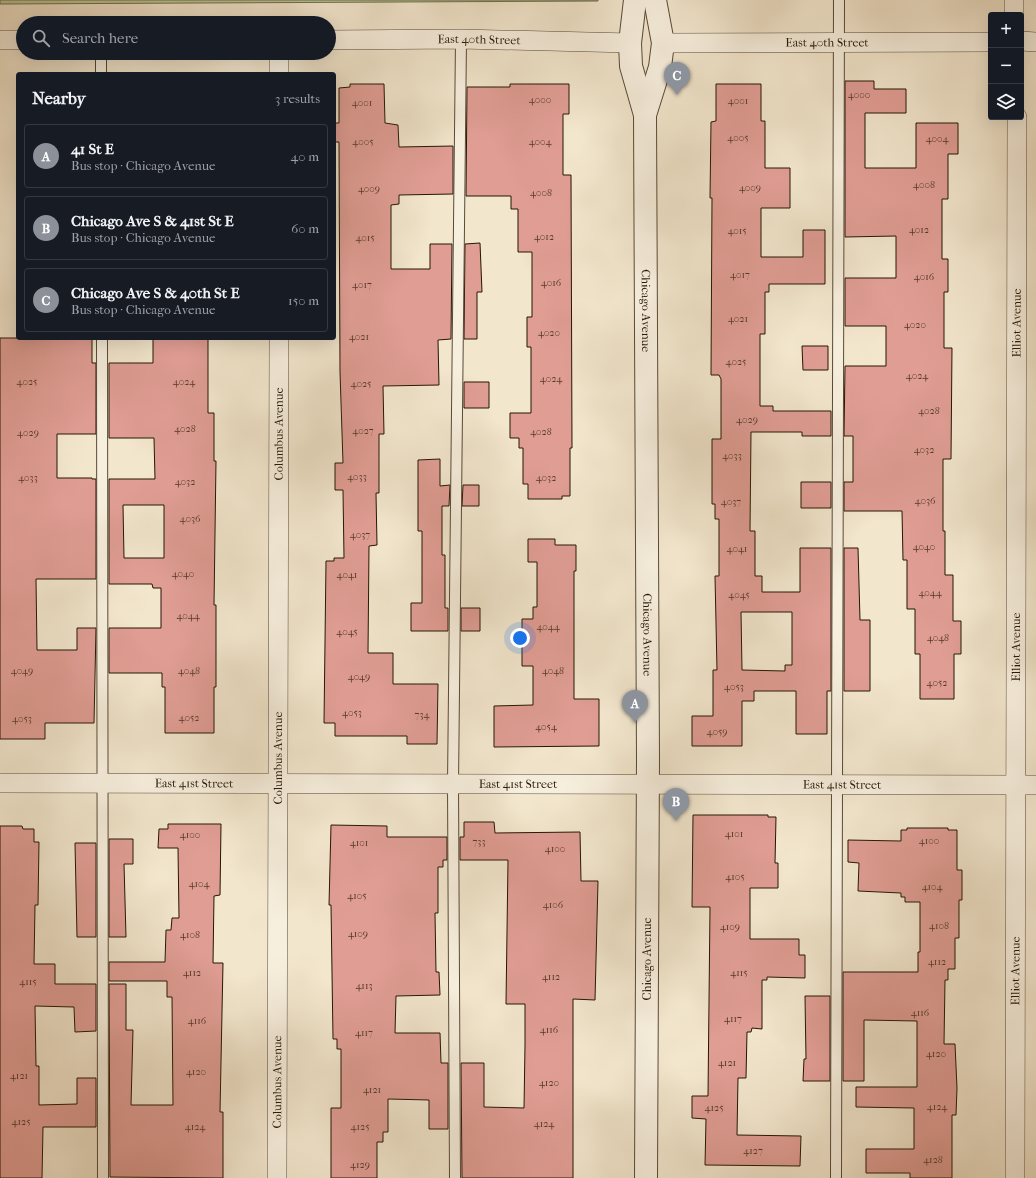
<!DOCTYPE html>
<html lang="en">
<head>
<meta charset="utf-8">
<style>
  :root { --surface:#171b24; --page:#20242c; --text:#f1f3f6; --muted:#9ea1a6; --line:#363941; --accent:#8c9099 }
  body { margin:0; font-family:"IM FELL French Canon",serif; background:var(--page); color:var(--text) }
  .controls { position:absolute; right:12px; top:12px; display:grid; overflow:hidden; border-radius:4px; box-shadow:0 4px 16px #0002 }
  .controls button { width:36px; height:36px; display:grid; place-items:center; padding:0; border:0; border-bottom:1px solid var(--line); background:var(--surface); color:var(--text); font:20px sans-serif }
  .you { position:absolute; left:520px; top:638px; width:14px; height:14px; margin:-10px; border:3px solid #fff; border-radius:50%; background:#1a73e8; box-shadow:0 0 0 6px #1a73e833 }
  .badge { display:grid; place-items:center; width:26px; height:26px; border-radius:50%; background:var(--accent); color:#fff; font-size:13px; font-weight:700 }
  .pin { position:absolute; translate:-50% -33px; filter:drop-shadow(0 1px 2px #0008) }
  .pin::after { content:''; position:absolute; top:21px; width:14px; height:12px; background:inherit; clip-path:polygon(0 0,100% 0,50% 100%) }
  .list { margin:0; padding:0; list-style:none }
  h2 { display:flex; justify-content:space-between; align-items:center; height:52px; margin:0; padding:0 16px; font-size:17px }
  h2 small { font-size:13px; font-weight:400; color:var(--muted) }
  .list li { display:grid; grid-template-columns:26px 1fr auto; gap:12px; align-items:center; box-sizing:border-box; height:64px; margin:0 8px 8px; padding:0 8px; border:1px solid var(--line); border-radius:4px }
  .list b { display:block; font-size:15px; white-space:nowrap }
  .list p { margin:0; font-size:13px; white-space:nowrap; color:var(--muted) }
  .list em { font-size:13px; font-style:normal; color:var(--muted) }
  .icon { flex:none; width:22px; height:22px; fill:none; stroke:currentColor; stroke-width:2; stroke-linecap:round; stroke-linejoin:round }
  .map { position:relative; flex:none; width:1036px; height:1178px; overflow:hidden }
  .search { position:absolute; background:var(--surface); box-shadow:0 4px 16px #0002; left:16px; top:16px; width:320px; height:44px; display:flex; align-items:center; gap:10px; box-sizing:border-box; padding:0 14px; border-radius:22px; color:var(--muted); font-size:15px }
  .panel { position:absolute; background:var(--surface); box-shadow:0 4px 16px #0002; left:16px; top:72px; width:320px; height:268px; border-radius:4px }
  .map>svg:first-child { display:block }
</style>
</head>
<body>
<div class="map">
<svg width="1036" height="1178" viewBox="0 0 1036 1178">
  <rect width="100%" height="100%" fill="#f2e6cd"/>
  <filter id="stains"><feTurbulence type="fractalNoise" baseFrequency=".005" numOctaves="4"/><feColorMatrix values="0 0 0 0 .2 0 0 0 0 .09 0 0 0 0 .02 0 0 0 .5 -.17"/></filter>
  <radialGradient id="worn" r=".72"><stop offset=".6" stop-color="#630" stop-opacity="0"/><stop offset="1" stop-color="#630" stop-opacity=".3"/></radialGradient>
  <!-- green -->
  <path fill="#b9c699" stroke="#6f6e4f" d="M0,0h598v1l-598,3z"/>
  <!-- building -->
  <path fill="#e09d94" stroke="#251605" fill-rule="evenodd" d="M845,81h29v8h32v24h-41v55h51v-45h42v31h-10v45h-6v60h6v33h-4v56h8l-1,111h-8v72h2v44h8v46h8v33h-7v45h-34v-45h-5v-45h-8v-49h-4l-1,-49h-58v-29h9v-46h-9l1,-70h41v-40h-41v-48h51v-42l-51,1z
    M350,84h34l1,39 13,2 1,22 54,-1v48l-54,1v9l-8,1v64h39v-25h22l-1,95 -13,1 1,45 -56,1 1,48h-5v59h-3l1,52 -8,1 -1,107h25v31h45l-1,60h-30v-8h-72v-13h-11l2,-162h8v-3h10l-1,-68h-8v-27h8l-3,-91 -1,-230h-5v-19h5v-35l11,-1z
    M510,84h59v30h-6v61h8l1,273h-2v48h-8v3h-34v-15h-5v-36h-4v-10h-9v-25h21v-66h-4v-30h5v-65h-14v-43h-7v-13h-45l1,-109h43z
    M716,84h45v37h4v47h25v40h-29v49h42v-27h22v54h-56v8h-4v42h-5v72h13v5h58v25h-29v-4h-51l-1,99h5v45h7v16h38v-44h31v143h-4v43h-31v-43h-42v10h-12v45h-50v-30h21v-46h4l-2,-94h4v-57h-4v-15h-3v-65h9v-60l-2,-4h-8l1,-177h-2l1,-76 5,-1zM741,612h51v53h-7v6l-43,-1z
    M480,243l2,49h-5v47h-13l1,-95z
    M0,338h92v25h4v71h-39v44h35v1h4v100h-60l1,71h40v-22h19l-2,95h-49v16h-45z
    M153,338h55v75h6v48h2l-2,144h2v82h-2v46h-49v-46h-3v-14h-53v-45h52v-40h-8l-1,-4h-43v-105h46l-1,-41h-45v-75h44zM123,505h41v53h-40z
    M802,346h26v24h-25z
    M464,382h25v26h-25z
    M440,459v27l10,-1 -1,21h-7v49h3v53h3v23h-37v-28h11v-72h-4v-71z
    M801,482h30v26h-30z
    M463,485h16v21h-17z
    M528,539h27v6h21v26h-2v128h25v47l-105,1v-41l39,-1v-39h-11v-47h11v-12h4v-45h-9z
    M844,548h14l2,72h10v71h-26z
    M461,608h19v23h-19z
    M693,815h75v2h8l-1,46h3v25h-28v51h49v16h6v23l-38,-1v3h-5v49l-10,-1 -1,4h-4l-1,46h-8l-1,57 64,1 -1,30 -95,-1 1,-46 -14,-1v-22h16l2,-189h-18z
    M464,822h30l1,11 85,-1 1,49h17l-3,119 -22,-1v179h-111l-1,-115h23v44l40,1 1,-63v-41h-19l2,-144h-48v-23h4z
    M168,824h53l-1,71 -6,1 -1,67h10l-3,149h3v66l-113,-1 -1,-193h17v46h7l-2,75h42l-1,-108h-5v-16h-58v-19h56l1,-32h5l1,-12h7l-1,-70h-20l1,-19h9z
    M331,825l56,1v11h60v23h-4v7h-5v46h-3l1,59h3l1,23 -44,1 -1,37h45l1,30h7v66h-19v-29l-41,-1v33h-5v10h-6v36h-46v-70h10v-59h-4v-10h-4l-2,-134h-2z
    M0,826h22l1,3h11v13h5l-1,63h-3l-1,59h21v20h41v47l-21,1 -1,-25 -39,-1 1,60h3v39l38,-1v-26h19v49h-53l-1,51h-42z
    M907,828h41v2h9v40h5v30h-3v38h-4v31h-7v11h-3l-1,64h11l2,44 -1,27h-4v63h-42v-5h-44v-24h48v-41l-58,-1v-20h61v-66l-53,-1v61h-21v-109h75v-20h2v-50h-15v-5h-4v-4l-43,-2 1,-28 -11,-1v-22l53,1v-11h6z
    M109,839h24v25h-9l2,73h-17z
    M75,843h21v94h-19z
    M805,996h25v85h-27l1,-22h2z"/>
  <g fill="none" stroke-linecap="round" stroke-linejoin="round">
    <defs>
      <path id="service" d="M101,74v-21
        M102,338l1,840
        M455,1178l-2,-394 8,-745
        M836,1178l3,-1178"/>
      <g id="minor">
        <path d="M1014,15v-15"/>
        <path d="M0,40h23"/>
        <path id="s1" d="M329,40l132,-1 169,4"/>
        <path d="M1021,41l15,1"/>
        <path id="s2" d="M663,43l328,-1"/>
        <path d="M279,74v-21"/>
        <path id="s3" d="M0,783l1036,2"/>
        <path id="s4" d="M277,1178l2,-840"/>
        <path id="s5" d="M1015,1178l2,-1061"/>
      </g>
      <g id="tertiary">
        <path id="s6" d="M635,0l-5,43 1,23 14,49 3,645 -2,418"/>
        <path d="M645,115l15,-48 3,-24 -8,-43"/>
      </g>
    </defs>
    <!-- service casing -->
    <use href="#service" stroke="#584a37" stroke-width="12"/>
    <!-- minor casing -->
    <use href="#minor" stroke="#584a37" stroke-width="20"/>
    <!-- tertiary casing -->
    <use href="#tertiary" stroke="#584a37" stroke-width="24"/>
    <!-- service -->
    <use href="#service" stroke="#f7efde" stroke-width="10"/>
    <!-- minor -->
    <use href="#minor" stroke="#f7efde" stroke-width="19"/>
    <!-- tertiary -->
    <use href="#tertiary" stroke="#f7efde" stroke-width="22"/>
  </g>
  <g text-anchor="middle" stroke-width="4" stroke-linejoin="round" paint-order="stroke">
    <!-- number labels -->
    <g font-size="10" fill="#543829">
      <text x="859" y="98">4000</text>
      <text x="540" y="103">4000</text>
      <text x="738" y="104">4001</text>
      <text x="362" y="106">4001</text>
      <text x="738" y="141">4005</text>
      <text x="937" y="142">4004</text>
      <text x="363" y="145">4005</text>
      <text x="540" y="145">4004</text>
      <text x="924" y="188">4008</text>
      <text x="750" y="191">4009</text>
      <text x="369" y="192">4009</text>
      <text x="541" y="196">4008</text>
      <text x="919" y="233">4012</text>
      <text x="737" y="234">4015</text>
      <text x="544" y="240">4012</text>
      <text x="365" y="241">4015</text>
      <text x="740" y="278">4017</text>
      <text x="924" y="280">4016</text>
      <text x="551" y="286">4016</text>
      <text x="362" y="288">4017</text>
      <text x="738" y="322">4021</text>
      <text x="915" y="328">4020</text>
      <text x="549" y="336">4020</text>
      <text x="359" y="340">4021</text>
      <text x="736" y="365">4025</text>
      <text x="917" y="379">4024</text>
      <text x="551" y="382">4024</text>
      <text x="27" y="385">4025</text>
      <text x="184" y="385">4024</text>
      <text x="361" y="387">4025</text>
      <text x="929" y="414">4028</text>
      <text x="747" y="423">4029</text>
      <text x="185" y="432">4028</text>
      <text x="363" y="434">4027</text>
      <text x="541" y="435">4028</text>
      <text x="28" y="436">4029</text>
      <text x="924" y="453">4032</text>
      <text x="732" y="459">4033</text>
      <text x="357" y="480">4033</text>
      <text x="28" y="481">4033</text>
      <text x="546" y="481">4032</text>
      <text x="185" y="485">4032</text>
      <text x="925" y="504">4036</text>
      <text x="731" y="505">4037</text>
      <text x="190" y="522">4036</text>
      <text x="360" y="538">4037</text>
      <text x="924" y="550">4040</text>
      <text x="737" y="552">4041</text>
      <text x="183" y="577">4040</text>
      <text x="347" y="578">4041</text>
      <text x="930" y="596">4044</text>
      <text x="739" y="598">4045</text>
      <text x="188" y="619">4044</text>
      <text x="548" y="630">4044</text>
      <text x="347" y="635">4045</text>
      <text x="938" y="641">4048</text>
      <text x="22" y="674">4049</text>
      <text x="189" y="674">4048</text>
      <text x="553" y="674">4048</text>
      <text x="359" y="680">4049</text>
      <text x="937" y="686">4052</text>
      <text x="734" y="690">4053</text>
      <text x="352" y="716">4053</text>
      <text x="422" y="718">734</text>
      <text x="189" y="721">4052</text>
      <text x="22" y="722">4053</text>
      <text x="546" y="730">4054</text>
      <text x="717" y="735">4059</text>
      <text x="734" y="837">4101</text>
      <text x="190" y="838">4100</text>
      <text x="929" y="844">4100</text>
      <text x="479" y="845">733</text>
      <text x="359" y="846">4101</text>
      <text x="555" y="852">4100</text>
      <text x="735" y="880">4105</text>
      <text x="199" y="887">4104</text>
      <text x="932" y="890">4104</text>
      <text x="357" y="899">4105</text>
      <text x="553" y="908">4106</text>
      <text x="939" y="929">4108</text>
      <text x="730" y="930">4109</text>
      <text x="358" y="937">4109</text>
      <text x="190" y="938">4108</text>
      <text x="937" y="965">4112</text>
      <text x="192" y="976">4112</text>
      <text x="739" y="976">4115</text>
      <text x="551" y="980">4112</text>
      <text x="28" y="985">4115</text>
      <text x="364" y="989">4113</text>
      <text x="920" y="1016">4116</text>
      <text x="733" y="1022">4117</text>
      <text x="197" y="1024">4116</text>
      <text x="549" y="1033">4116</text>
      <text x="364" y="1036">4117</text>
      <text x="936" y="1057">4120</text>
      <text x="727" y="1066">4121</text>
      <text x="196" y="1075">4120</text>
      <text x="19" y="1079">4121</text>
      <text x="549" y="1086">4120</text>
      <text x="372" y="1093">4121</text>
      <text x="937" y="1110">4124</text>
      <text x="714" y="1111">4125</text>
      <text x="21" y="1125">4125</text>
      <text x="544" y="1127">4124</text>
      <text x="195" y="1130">4124</text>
      <text x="360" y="1130">4125</text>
      <text x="753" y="1154">4127</text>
      <text x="933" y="1163">4128</text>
      <text x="360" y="1168">4129</text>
    </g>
    <!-- street labels -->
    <g font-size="12" fill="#251605" stroke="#f7efde">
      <text dy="4" stroke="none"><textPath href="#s1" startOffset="150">East 40th Street</textPath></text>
      <text dy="4" stroke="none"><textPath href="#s2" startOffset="164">East 40th Street</textPath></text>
      <text dy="4" stroke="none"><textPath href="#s6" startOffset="313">Chicago Avenue</textPath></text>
      <text dy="4" stroke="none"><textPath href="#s5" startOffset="855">Elliot Avenue</textPath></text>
      <text dy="4" stroke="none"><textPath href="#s4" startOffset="744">Columbus Avenue</textPath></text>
      <text dy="4" stroke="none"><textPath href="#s6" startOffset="637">Chicago Avenue</textPath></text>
      <text dy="4" stroke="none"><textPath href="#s5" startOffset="531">Elliot Avenue</textPath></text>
      <text dy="4" stroke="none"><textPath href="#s4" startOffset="420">Columbus Avenue</textPath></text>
      <text dy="4" stroke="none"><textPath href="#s3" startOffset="194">East 41st Street</textPath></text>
      <text dy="4" stroke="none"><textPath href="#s3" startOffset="518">East 41st Street</textPath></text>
      <text dy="4" stroke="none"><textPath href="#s3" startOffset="842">East 41st Street</textPath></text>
      <text transform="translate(647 959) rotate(-90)" y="4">Chicago Avenue</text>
      <text dy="4" stroke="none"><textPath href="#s5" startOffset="207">Elliot Avenue</textPath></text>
      <text dy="4" stroke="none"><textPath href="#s4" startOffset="96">Columbus Avenue</textPath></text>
    </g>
  </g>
  <rect width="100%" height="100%" filter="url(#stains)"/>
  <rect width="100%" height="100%" fill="url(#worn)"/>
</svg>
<div class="controls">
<button>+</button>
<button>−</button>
<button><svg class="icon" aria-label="layers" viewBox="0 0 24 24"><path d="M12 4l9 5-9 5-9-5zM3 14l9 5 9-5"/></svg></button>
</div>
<div class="you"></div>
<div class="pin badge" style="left:635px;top:723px">A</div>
<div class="pin badge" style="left:676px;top:821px">B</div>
<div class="pin badge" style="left:677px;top:95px">C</div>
<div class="search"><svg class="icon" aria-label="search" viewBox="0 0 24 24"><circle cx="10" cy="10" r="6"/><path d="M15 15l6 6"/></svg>Search here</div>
<section class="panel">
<h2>Nearby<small>3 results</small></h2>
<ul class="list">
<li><span class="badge">A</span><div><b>41 St E</b><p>Bus stop · Chicago Avenue</p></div><em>40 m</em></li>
<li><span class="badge">B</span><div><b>Chicago Ave S &amp; 41st St E</b><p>Bus stop · Chicago Avenue</p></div><em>60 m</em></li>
<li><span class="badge">C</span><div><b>Chicago Ave S &amp; 40th St E</b><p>Bus stop · Chicago Avenue</p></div><em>150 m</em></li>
</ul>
</section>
</div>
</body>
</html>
